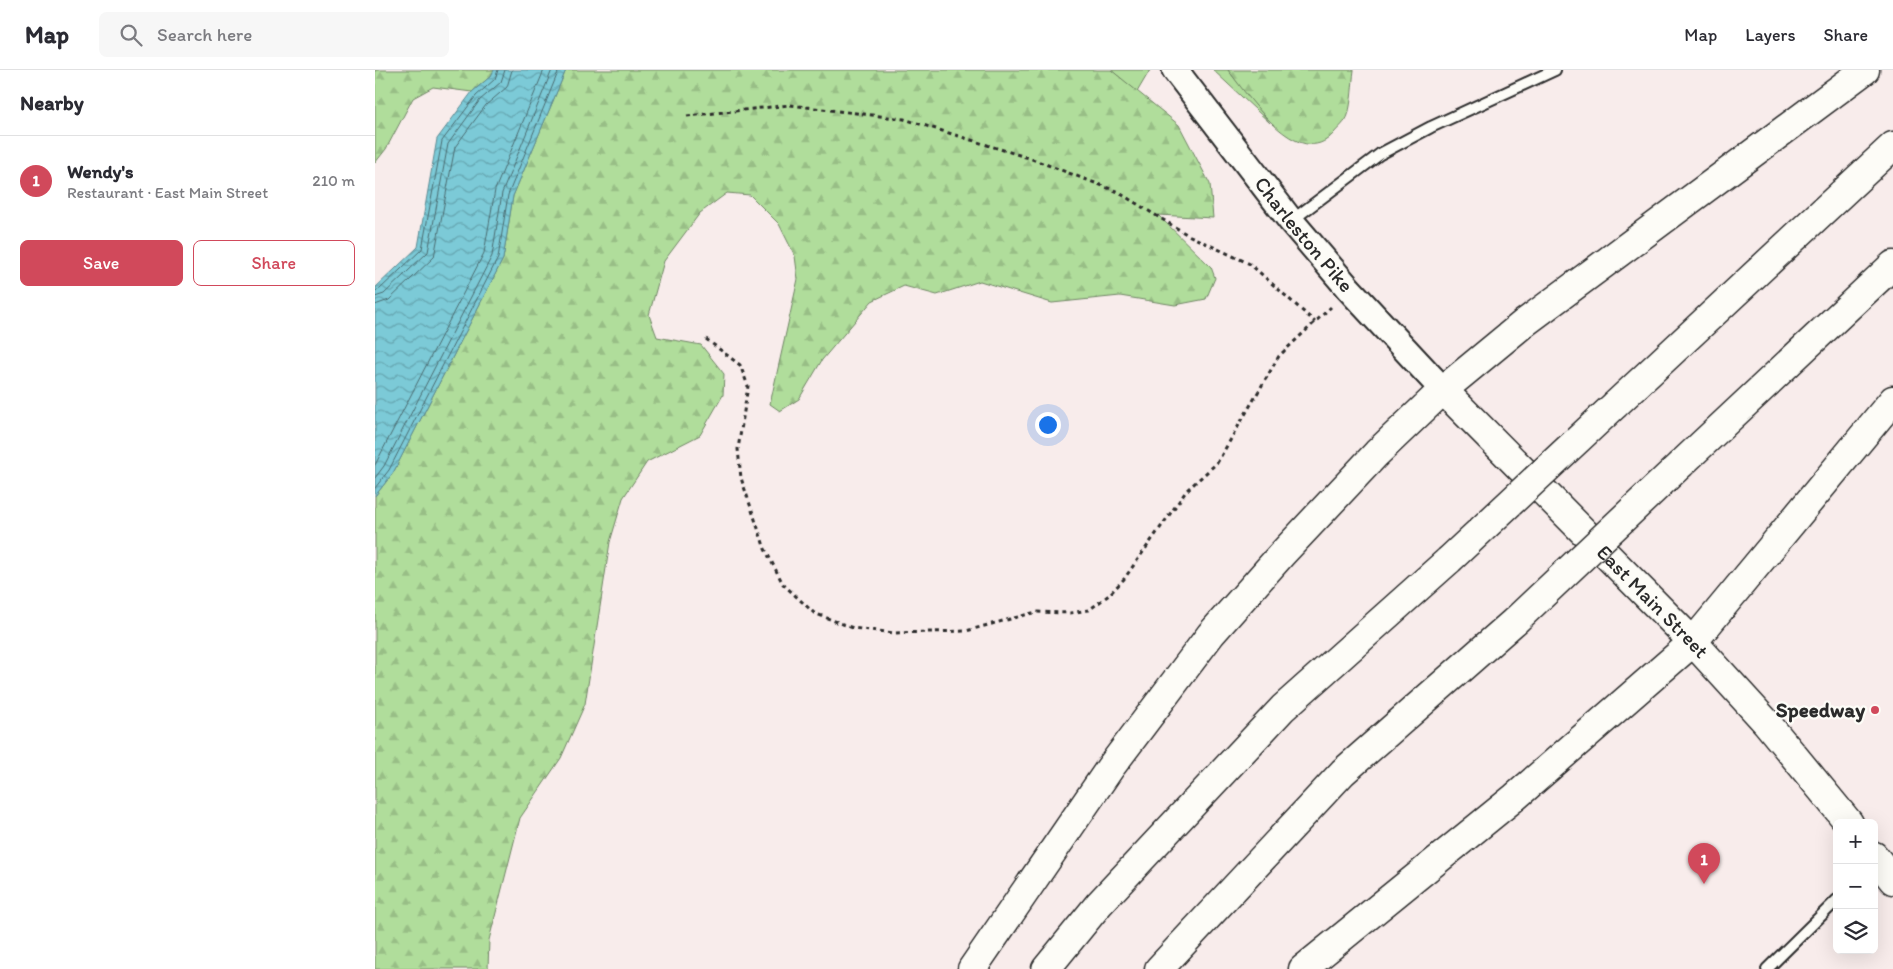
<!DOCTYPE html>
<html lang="en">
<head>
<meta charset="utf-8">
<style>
  :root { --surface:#fff; --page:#f7f7f7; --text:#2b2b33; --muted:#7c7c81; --line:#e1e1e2; --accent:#d1495b }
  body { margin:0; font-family:Itim,sans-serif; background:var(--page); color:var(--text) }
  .controls { position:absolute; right:15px; bottom:15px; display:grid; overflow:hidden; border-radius:8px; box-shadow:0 5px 20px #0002 }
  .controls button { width:45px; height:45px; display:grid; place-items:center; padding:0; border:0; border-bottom:1px solid var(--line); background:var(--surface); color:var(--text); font:25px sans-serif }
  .you { position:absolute; left:672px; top:354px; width:18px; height:18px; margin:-12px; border:4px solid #fff; border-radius:50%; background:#1a73e8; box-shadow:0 0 0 8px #1a73e833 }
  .badge { display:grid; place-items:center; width:32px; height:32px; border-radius:50%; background:var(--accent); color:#fff; font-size:16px; font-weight:700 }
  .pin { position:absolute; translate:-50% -41px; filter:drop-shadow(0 1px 2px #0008) }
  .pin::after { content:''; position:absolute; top:26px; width:18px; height:15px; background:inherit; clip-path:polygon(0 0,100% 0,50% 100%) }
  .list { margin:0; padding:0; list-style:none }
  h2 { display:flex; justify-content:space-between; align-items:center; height:65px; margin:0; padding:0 20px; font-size:21px }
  h2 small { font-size:16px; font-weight:400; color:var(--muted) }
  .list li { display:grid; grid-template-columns:32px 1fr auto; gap:15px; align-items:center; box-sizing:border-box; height:90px; padding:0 20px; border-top:1px solid var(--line) }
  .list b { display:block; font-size:19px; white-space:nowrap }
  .list p { margin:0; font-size:16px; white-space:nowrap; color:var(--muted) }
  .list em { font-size:16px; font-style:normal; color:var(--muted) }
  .actions { display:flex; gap:10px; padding:15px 20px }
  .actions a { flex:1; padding:11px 0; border:1px solid var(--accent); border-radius:8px; text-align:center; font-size:18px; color:var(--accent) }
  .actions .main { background:var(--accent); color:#fff }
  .icon { flex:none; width:28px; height:28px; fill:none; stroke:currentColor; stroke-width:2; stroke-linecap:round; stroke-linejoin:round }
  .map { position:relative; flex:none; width:1518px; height:899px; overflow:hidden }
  header { display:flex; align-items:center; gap:30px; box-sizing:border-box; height:70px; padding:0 25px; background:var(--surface); border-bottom:1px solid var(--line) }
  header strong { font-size:24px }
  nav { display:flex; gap:28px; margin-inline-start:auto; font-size:18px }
  .search { width:350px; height:45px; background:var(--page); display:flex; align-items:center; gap:12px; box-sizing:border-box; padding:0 18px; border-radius:8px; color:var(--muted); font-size:19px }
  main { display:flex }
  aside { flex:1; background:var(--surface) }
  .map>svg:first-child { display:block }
</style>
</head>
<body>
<header>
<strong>Map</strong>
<div class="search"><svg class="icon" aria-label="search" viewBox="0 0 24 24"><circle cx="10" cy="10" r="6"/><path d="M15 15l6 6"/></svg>Search here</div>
<nav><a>Map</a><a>Layers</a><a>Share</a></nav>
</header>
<main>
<aside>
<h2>Nearby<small></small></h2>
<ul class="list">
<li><span class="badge">1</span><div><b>Wendy's</b><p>Restaurant · East Main Street</p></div><em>210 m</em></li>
</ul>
<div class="actions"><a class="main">Save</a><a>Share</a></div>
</aside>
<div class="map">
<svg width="1518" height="899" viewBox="0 0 1518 899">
  <defs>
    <pattern id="forest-firs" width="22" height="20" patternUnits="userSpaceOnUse" patternTransform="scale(1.25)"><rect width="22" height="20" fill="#b0dd9b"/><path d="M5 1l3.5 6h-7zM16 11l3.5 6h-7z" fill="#98be86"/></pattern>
    <pattern id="water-waves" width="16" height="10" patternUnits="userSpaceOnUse" patternTransform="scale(1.25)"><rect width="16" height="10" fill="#7bcad7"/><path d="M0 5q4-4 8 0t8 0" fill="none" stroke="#65a4af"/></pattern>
  </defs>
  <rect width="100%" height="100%" fill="#f8eceb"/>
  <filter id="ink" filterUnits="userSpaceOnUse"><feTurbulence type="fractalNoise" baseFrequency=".02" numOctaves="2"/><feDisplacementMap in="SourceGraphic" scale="10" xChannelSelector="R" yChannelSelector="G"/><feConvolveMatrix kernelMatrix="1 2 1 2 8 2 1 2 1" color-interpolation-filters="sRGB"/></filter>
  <g filter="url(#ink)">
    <!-- grass -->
    <path fill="#b0dd9b" stroke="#6e8463" d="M736,0h39l-13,22z
      M838,0h15l42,53z"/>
    <!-- forest -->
    <path fill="url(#forest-firs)" stroke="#6e8463" d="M0,0h119l-3,6 -19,16 -39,-5 -20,11 -27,51 -11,14z
      M191,0h545l68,55 31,59 3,34 -55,-3 53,52 4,11 -9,21 -31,6 -55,-9 -68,7 -72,-22 -43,14 -33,-9 -32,15 -50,59 -23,39 -19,12 -10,-7 28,-125 -3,-23 -16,-32 -29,-29 -23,-2 -27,20 -36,48 -15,54 8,22 44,8 23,29 -1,21 -23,40 -53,27 -24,36 -13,44 -25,162 -24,54 -41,60 -31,122 -1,29h-113v-473l18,-23 110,-214 10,-63z
      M853,0h126c-2,15 -2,31 -6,45 -2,7 -10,13 -14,18 -35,41 -88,-40 -106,-63z"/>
    <!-- water -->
    <path fill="url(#water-waves)" stroke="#5b8a92" d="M119,0h72l-53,126 -10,63 -110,214 -18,23v-208l43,-41 19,-108 35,-47 19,-16z"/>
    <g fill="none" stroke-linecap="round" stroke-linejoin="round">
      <!-- shore -->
      <path stroke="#4b6b70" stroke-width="1" d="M0,221l5,-2 42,-40 20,-108 34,-45 19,-17 3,-9
        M0,227l9,-3 44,-42 20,-108 32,-44 21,-18 4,-12
        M0,235l14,-5 45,-43 21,-110 31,-42 21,-18 5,-17
        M0,395l109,-212 11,-63 49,-120
        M0,408l9,-12 108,-210 10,-63 50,-123
        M0,418l14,-18 109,-212 10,-63 51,-125"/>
      <defs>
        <path id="service" d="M916,151l89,-67 51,-27 124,-57
          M1392,899l70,-69"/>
        <g id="tertiary">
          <path id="s1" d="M800,0l116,151 58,68 94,101"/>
        </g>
        <g id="primary">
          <path id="s2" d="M1068,320l250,252 73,80 83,101"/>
          <path d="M1499,786l19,24"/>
        </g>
        <path id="motorway" d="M1240,335l278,-259
          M1306,394l212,-199
          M597,899l138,-201 101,-134 70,-79 96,-102 66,-63 80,-66 342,-254
          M671,899l53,-65 184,-196 166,-148
          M784,899l184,-197 173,-152
          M928,899l212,-172 178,-155 200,-242"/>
      </defs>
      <!-- service casing -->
      <use href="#service" stroke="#2b2b2b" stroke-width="14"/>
      <!-- tertiary casing -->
      <use href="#tertiary" stroke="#2b2b2b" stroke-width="29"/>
      <!-- primary casing -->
      <use href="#primary" stroke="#2b2b2b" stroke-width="31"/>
      <!-- motorway casing -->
      <use href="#motorway" stroke="#2b2b2b" stroke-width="31"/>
      <!-- path -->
      <path stroke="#2b2b2b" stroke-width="3" stroke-dasharray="4 4" stroke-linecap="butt" d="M312,46l103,-11 114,14 128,40 84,32 72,44 62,29 65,58
        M331,269l34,26 8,21 -10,63 3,29 24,71 18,35 31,29 39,15 41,5 72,-2 70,-19 34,1 19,-3 20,-15 15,-16 63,-89 30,-27 62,-107 52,-49"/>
      <!-- service -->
      <use href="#service" stroke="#fdfcf7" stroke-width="10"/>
      <!-- tertiary -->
      <use href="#tertiary" stroke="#fdfcf7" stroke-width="25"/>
      <!-- primary -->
      <use href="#primary" stroke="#fdfcf7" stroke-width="28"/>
      <!-- motorway -->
      <use href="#motorway" stroke="#fdfcf7" stroke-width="28"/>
      <defs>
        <path id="motorway-bridge" d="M1074,490l166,-155
          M1141,550l165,-156"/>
      </defs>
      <!-- motorway-bridge casing -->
      <use href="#motorway-bridge" stroke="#2b2b2b" stroke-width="31" stroke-linecap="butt"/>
      <!-- motorway-bridge -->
      <use href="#motorway-bridge" stroke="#fdfcf7" stroke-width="28"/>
    </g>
  </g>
  <!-- markers -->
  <circle fill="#d1495b" stroke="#fdfcf7" stroke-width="2" cx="1500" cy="640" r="5"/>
  <g text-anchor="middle" stroke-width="4.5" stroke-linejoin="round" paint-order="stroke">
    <!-- street labels -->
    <g font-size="21" fill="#2b2b2b" stroke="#fdfcf7">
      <text dy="7" stroke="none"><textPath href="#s1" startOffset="209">Charleston Pike</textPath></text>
      <text dy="7" stroke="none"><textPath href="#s2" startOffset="298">East Main Street</textPath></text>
    </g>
    <!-- poi labels -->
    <g font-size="21" font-weight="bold" fill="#2b2b2b" stroke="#fdfcf7" text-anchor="end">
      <text x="1490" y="647">Speedway</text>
    </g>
  </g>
</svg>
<div class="controls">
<button>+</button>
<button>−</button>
<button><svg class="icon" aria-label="layers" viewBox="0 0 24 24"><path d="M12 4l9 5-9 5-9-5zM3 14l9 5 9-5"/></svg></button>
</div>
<div class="you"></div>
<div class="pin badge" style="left:1329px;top:814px">1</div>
</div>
</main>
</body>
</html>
